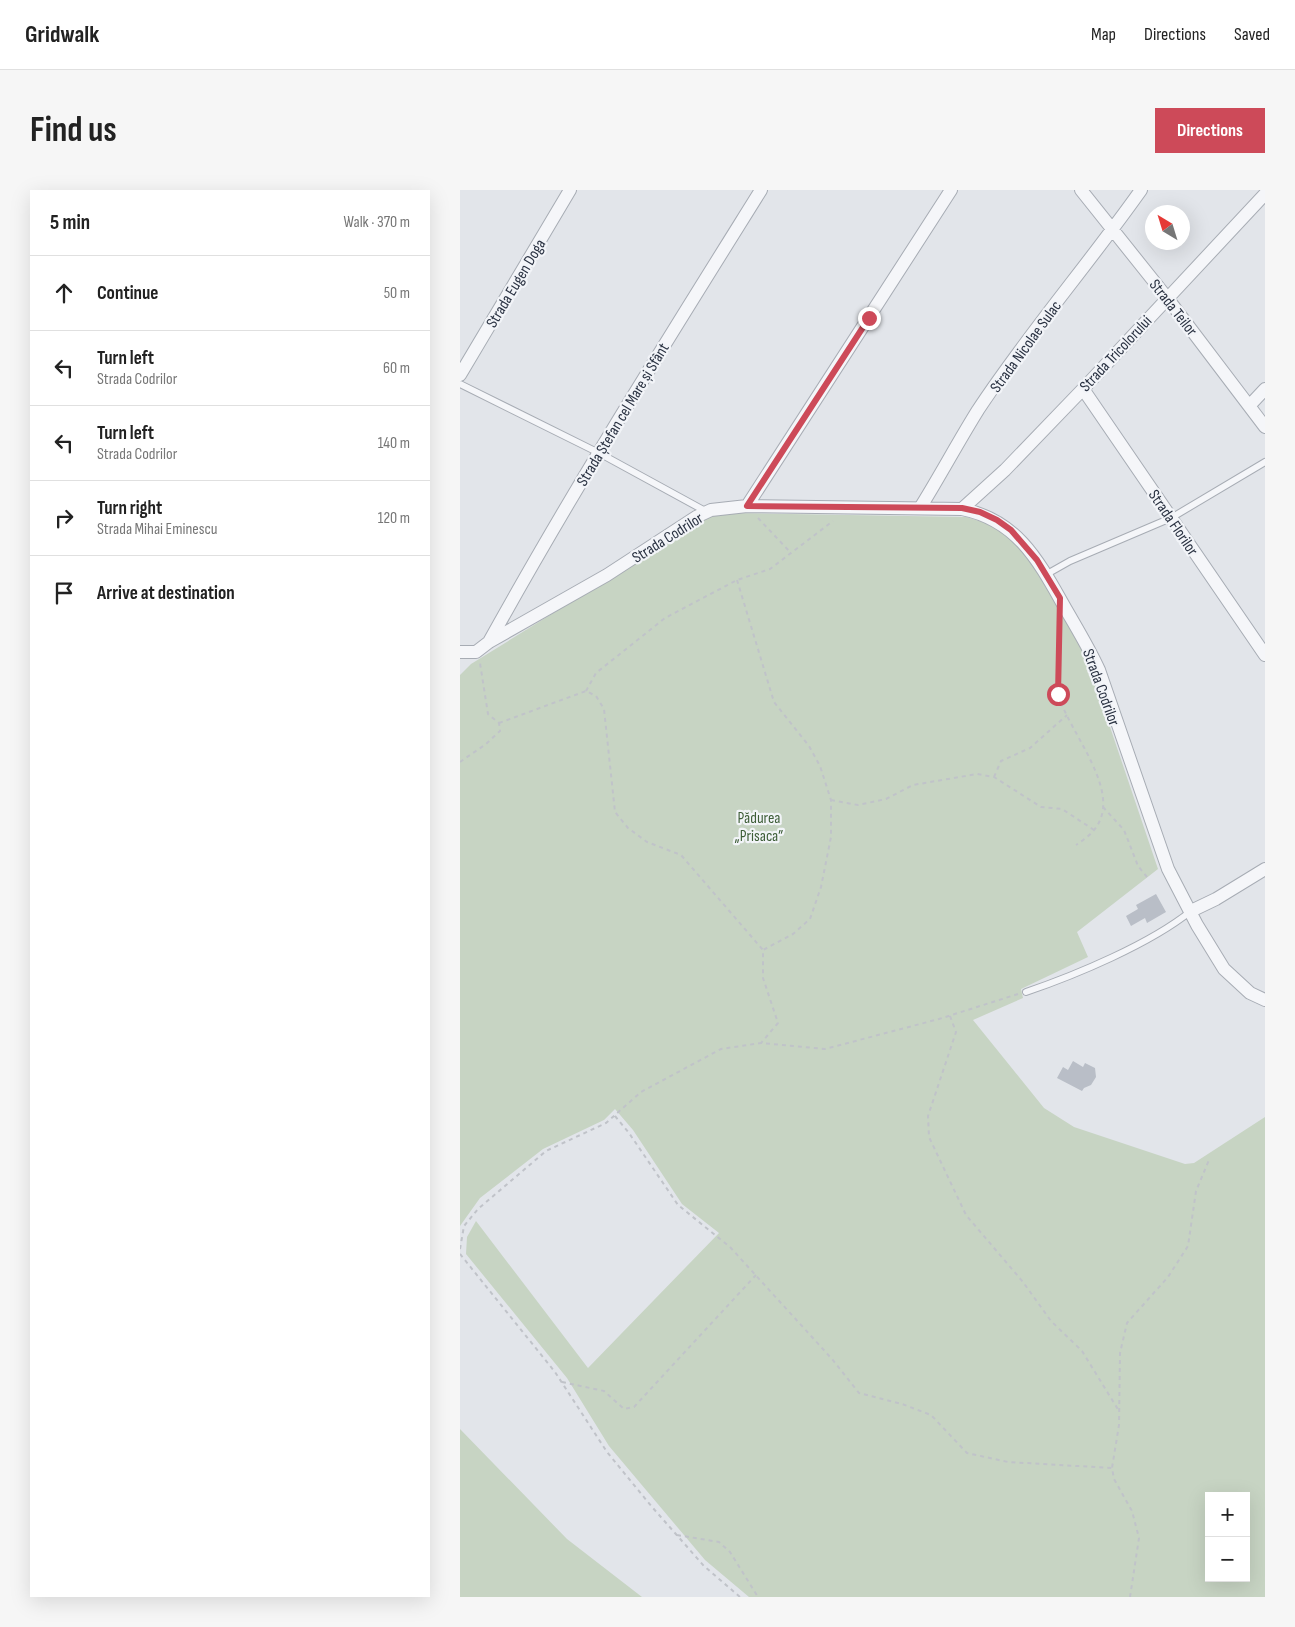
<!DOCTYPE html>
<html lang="en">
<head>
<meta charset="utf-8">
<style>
  :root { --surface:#fff; --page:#f6f6f6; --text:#222; --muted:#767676; --line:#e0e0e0; --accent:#cd4a59 }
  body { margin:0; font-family:"Sofia Sans Condensed",sans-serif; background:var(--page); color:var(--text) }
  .controls { position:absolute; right:15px; bottom:15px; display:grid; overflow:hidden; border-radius:0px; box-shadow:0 5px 20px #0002 }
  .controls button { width:45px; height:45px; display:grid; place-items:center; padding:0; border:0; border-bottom:1px solid var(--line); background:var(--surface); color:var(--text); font:25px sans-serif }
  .compass { position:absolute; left:685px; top:15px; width:45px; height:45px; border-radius:50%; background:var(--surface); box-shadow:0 5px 20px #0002; rotate:322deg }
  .stop { position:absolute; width:15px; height:15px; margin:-11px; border:4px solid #cd4a59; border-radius:50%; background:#fff }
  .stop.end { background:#cd4a59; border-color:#fff; box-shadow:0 1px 5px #0008 }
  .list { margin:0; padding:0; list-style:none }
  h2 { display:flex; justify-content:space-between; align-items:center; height:65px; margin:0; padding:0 20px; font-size:21px }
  h2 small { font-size:16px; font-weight:400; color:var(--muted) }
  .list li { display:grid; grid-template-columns:32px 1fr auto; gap:15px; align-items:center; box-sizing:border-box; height:75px; padding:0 20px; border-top:1px solid var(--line) }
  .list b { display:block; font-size:19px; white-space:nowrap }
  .list p { margin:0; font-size:16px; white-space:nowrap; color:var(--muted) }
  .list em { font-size:16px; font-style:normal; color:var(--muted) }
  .icon { flex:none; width:28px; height:28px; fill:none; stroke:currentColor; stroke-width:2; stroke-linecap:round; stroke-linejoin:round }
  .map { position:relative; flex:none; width:805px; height:1407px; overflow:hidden; border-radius:0px }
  header { display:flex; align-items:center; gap:30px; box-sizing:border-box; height:70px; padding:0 25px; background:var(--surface); border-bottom:1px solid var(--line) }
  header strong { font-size:24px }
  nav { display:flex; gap:28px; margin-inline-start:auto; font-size:18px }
  .intro { display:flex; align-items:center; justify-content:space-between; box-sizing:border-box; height:120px; padding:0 30px }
  h1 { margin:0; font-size:35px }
  .button { padding:12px 22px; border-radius:0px; background:var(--accent); color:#fff; font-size:18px; font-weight:700 }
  main { display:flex; gap:30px; padding:0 30px }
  aside { flex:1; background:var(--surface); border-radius:0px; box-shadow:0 5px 20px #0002 }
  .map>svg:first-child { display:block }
</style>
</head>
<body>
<header>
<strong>Gridwalk</strong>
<nav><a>Map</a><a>Directions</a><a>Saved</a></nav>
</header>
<div class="intro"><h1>Find us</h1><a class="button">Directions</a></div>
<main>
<aside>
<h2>5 min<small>Walk · 370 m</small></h2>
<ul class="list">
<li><svg class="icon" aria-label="ahead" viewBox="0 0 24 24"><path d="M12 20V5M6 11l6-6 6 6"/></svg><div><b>Continue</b></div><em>50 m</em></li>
<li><svg class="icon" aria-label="left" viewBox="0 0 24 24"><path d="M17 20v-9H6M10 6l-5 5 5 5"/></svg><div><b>Turn left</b><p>Strada Codrilor</p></div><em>60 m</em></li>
<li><svg class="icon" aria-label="left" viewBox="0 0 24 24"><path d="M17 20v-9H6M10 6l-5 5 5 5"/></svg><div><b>Turn left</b><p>Strada Codrilor</p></div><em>140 m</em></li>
<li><svg class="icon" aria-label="right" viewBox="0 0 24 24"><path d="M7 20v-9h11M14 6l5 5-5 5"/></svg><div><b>Turn right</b><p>Strada Mihai Eminescu</p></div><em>120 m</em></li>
<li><svg class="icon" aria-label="arrive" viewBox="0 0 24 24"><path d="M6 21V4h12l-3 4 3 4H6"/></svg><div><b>Arrive at destination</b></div></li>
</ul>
</aside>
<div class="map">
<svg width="805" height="1407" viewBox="0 0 805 1407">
  <rect width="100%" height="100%" fill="#e2e5ea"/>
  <!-- green -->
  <path fill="#c7d4c3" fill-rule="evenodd" d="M272,323l234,4 23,7 27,19 26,32 42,75 74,219 -81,63 11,25 -67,32 2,9 -50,22 71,88 30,19 111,37 9,-1 71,-46v480h-516l-44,-37 -96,-114 -42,-68 -101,-124 1,-17 9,-16 112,147 131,-135 -37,-29 -49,-74 -18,-21 -11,11 -61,29 -63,49 -20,28v-551l11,-11 241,-149zM749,1306h37v82h-37z
    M0,1239l107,110 75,58h-182z"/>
  <!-- building -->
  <path fill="#b9bec7" d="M696,704l10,18 -19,11 -2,-5 -14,8 -5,-10 12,-7 -2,-4z
    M613,871l10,6 2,-4 10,5 1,9 -5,8 -7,3 -2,3 -25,-13 6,-11 5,3z"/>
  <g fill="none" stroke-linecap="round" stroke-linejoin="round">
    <defs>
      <path id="lane" d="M0,194l139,69 108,59
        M587,384l23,-13 101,-43 94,-56
        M566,802c50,-17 124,-48 165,-81"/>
      <path id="street" d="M621,0l87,109 97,128
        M0,185l110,-185
        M623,199l182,266
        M790,215l15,-16
        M287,316l204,-316
        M460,318c20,-32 38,-66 58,-98 50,-76 110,-145 163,-220
        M502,319l43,-39 78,-81 182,-195
        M29,452c85,-154 179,-303 272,-452
        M0,462h16l13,-10 118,-67 89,-58 15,-7 36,-4 215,3c55,11 76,51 102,97 12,21 25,42 35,64l69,199 29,56 27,44 26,24 15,7
        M731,721l25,-12 49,-30"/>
    </defs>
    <!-- lane casing -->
    <use href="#lane" stroke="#a7acb4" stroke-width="8"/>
    <!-- street casing -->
    <use href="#street" stroke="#a7acb4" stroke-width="14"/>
    <!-- path -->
    <path stroke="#c0c3c9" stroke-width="2" stroke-dasharray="4 4" stroke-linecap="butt" d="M298,328l33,35
      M277,390l37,122 35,44 11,20 11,34v37l-10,50 -11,32 -17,15 -30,16
      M600,433c-1,16 -5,60 -1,73 10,37 66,97 35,134 -5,6 -12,11 -18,15
      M126,501l10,-18 69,-55 72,-38 33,-11 63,-48
      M39,533l87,-32 10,5 8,13 11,103 13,16 19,14 34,13 82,95v28l15,45 -17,20
      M0,572l26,-18 14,-13 -1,-8 -11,-9 -8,-51
      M534,587l7,-16 29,-13 37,-33
      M371,610l27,5 28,-6 27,-14 64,-11 17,3 47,30 21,2 32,21
      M643,617l21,23 14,36 9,11
      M490,826l6,16 -28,84 1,21 37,78 57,67 28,39 31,30 37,60
      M155,926l14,17 49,72 52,42 102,112 27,34 43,11 29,11 36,38 41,9 104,6
      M0,1059l4,-23 14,-17 68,-58 60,-28 35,-31 80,-43 40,-6 64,6 114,-30 79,-25
      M0,1064l95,118 52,80 45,55 52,59 36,31
      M102,1192l42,9 20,18 10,-2 122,-132
      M217,1345l42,7 11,10 28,45
      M670,1407l9,-59 -7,-27 -18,-32 -2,-11 7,-43 1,-72 7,-30 41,-46 20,-31 8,-55 13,-31"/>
    <!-- lane -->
    <use href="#lane" stroke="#f5f6f9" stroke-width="6"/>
    <!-- street -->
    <use href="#street" stroke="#f5f6f9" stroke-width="12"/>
  </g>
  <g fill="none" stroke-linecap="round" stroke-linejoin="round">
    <!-- route -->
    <path stroke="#cd4a59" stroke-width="6" d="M409,128l-122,188 215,2 18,4 17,8 14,10 26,30 23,38 -2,96"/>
  </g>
  <g text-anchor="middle" stroke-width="4.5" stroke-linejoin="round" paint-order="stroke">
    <!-- street labels -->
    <g font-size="16" fill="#2a3242" stroke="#f2f4f8">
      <text transform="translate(55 93) rotate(-59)" y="6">Strada Eugen Doga</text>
      <text transform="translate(714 117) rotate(52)" y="6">Strada Teilor</text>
      <text transform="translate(565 156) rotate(-54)" y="6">Strada Nicolae Sulac</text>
      <text transform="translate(655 163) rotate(-47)" y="6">Strada Tricolorului</text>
      <text transform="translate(162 224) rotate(-59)" y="6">Strada Ștefan cel Mare și Sfânt</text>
      <text transform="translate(714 332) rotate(56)" y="6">Strada Florilor</text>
      <text transform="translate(207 347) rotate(-32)" y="6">Strada Codrilor</text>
      <text transform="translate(642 497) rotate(70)" y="6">Strada Codrilor</text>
    </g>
    <!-- park labels -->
    <g font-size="16" fill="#3e5e38" stroke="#f2f4f8">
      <text x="299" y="633">Pădurea<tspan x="299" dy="18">„Prisaca”</tspan></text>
    </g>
  </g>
</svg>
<div class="controls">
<button>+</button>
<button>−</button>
</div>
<svg class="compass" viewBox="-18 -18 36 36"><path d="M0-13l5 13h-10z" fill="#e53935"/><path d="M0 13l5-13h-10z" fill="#767676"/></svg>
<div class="stop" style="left:598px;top:504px"></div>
<div class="stop end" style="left:409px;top:128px"></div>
</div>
</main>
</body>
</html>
